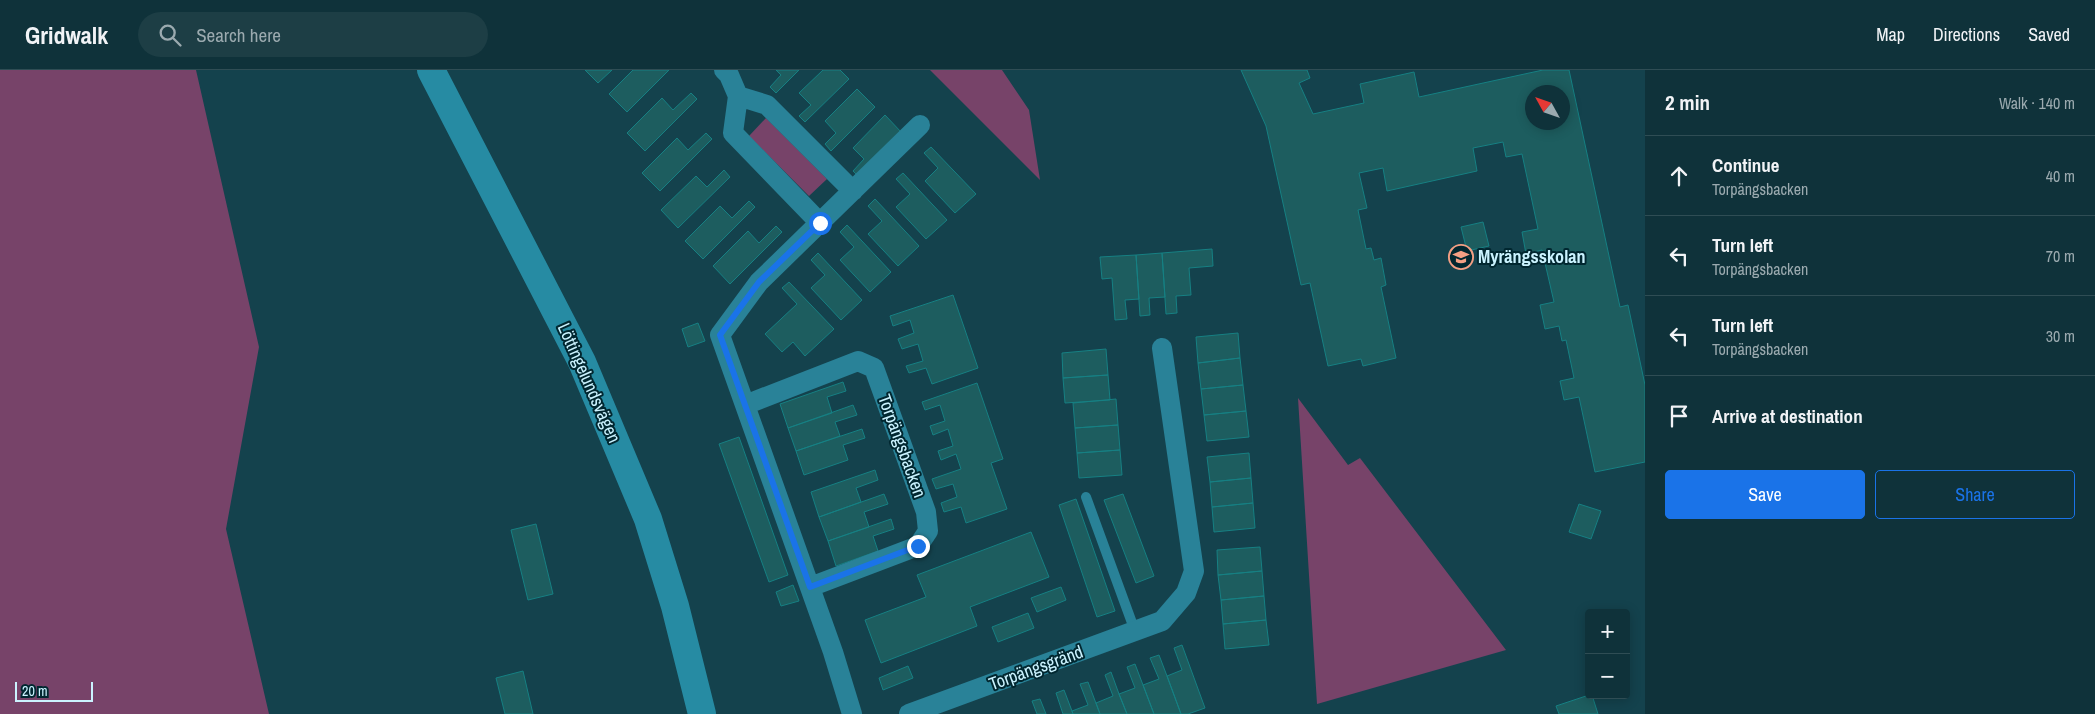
<!DOCTYPE html>
<html lang="en">
<head>
<meta charset="utf-8">
<style>
  :root { --surface:#0f323a; --page:#1d3e45; --text:#f1f3f6; --muted:#9baaaf; --line:#2f4d54; --accent:#1a73e8 }
  body { margin:0; font-family:"Archivo Narrow",sans-serif; background:var(--page); color:var(--text) }
  .controls { position:absolute; right:15px; bottom:15px; display:grid; overflow:hidden; border-radius:5px; box-shadow:0 2px 12px #0003 }
  .controls button { width:45px; height:45px; display:grid; place-items:center; padding:0; border:0; border-bottom:1px solid var(--line); background:var(--surface); color:var(--text); font:25px sans-serif }
  .compass { position:absolute; left:1525px; top:15px; width:45px; height:45px; border-radius:50%; background:var(--surface); box-shadow:0 2px 12px #0003; rotate:310deg }
  .scale { position:absolute; left:15px; bottom:12px; width:78px; box-sizing:border-box; padding-left:5px; border:2px solid #cbf3ff; border-top:0; font-size:14px; line-height:18px; white-space:nowrap; color:#cbf3ff; -webkit-text-stroke:4px #012730; paint-order:stroke }
  .stop { position:absolute; width:15px; height:15px; margin:-11px; border:4px solid #1a73e8; border-radius:50%; background:#fff }
  .stop.end { background:#1a73e8; border-color:#fff; box-shadow:0 1px 5px #0008 }
  .list { margin:0; padding:0; list-style:none }
  h2 { display:flex; justify-content:space-between; align-items:center; height:65px; margin:0; padding:0 20px; font-size:21px }
  h2 small { font-size:16px; font-weight:400; color:var(--muted) }
  .list li { display:grid; grid-template-columns:32px 1fr auto; gap:15px; align-items:center; box-sizing:border-box; height:80px; padding:0 20px; border-top:1px solid var(--line) }
  .list b { display:block; font-size:19px; white-space:nowrap }
  .list p { margin:0; font-size:16px; white-space:nowrap; color:var(--muted) }
  .list em { font-size:16px; font-style:normal; color:var(--muted) }
  .actions { display:flex; gap:10px; padding:15px 20px }
  .actions a { flex:1; padding:11px 0; border:1px solid var(--accent); border-radius:5px; text-align:center; font-size:18px; color:var(--accent) }
  .actions .main { background:var(--accent); color:#fff }
  .icon { flex:none; width:28px; height:28px; fill:none; stroke:currentColor; stroke-width:2; stroke-linecap:round; stroke-linejoin:round }
  .map { position:relative; flex:none; width:1645px; height:644px; overflow:hidden }
  header { display:flex; align-items:center; gap:30px; box-sizing:border-box; height:70px; padding:0 25px; background:var(--surface); border-bottom:1px solid var(--line) }
  header strong { font-size:24px }
  nav { display:flex; gap:28px; margin-inline-start:auto; font-size:18px }
  .search { width:350px; height:45px; background:var(--page); display:flex; align-items:center; gap:12px; box-sizing:border-box; padding:0 18px; border-radius:28px; color:var(--muted); font-size:19px }
  main { display:flex }
  aside { flex:1; background:var(--surface) }
  .map>svg:first-child { display:block }
</style>
</head>
<body>
<header>
<strong>Gridwalk</strong>
<div class="search"><svg class="icon" aria-label="search" viewBox="0 0 24 24"><circle cx="10" cy="10" r="6"/><path d="M15 15l6 6"/></svg>Search here</div>
<nav><a>Map</a><a>Directions</a><a>Saved</a></nav>
</header>
<main>
<div class="map">
<svg width="1645" height="644" viewBox="0 0 1645 644">
  <rect width="100%" height="100%" fill="#14424d"/>
  <!-- green -->
  <path fill="#774369" d="M0,0h196l63,277 -33,182 43,185h-269z
    M930,0h72l27,40 11,70z
    M766,48l61,61 -18,17 -60,-60z
    M1298,328l50,67 12,-7 146,192 -189,54z"/>
  <!-- building -->
  <path fill="#1d5d5f" stroke="#168083" fill-rule="evenodd" d="M585,0h27l-14,13z
    M633,0h36l-42,42 -18,-18z
    M776,0h23l-23,23 -6,-6 11,-12z
    M823,0h17l9,9 -44,43 -6,-6 12,-11 -12,-12z
    M1241,0h66l3,8 -11,5 14,31 51,-11 -4,-19 54,-12 5,25 124,-27h26l51,237 8,-2 17,80v77l-50,10 -16,-75 -15,3 -4,-19 14,-3 -8,-38 -4,1 -3,-15 -14,3 -5,-24 14,-3 -12,-52 -16,4 -4,-22 16,-3 -16,-75 -16,3 -3,-15 -30,6 4,23 -90,20 -4,-23 -24,5 8,35 -9,2 8,39 5,-1 3,12 7,-2 5,27 -5,2 15,71 -33,8 -2,-7 -33,7 -18,-83 -9,2 -35,-159zM1532,22h30v30h-30z
    M857,19l18,18 -44,44 -6,-7 11,-11 -11,-12z
    M691,23l6,6 -52,52 -18,-18 35,-35 11,12z
    M885,45l17,18 -43,44 -6,-6 11,-12 -11,-11z
    M706,63l6,6 -52,52 -18,-18 35,-35 11,12z
    M931,77l45,47 -21,19 -30,-32 13,-13 -14,-15z
    M724,100l6,7 -52,51 -17,-18 35,-34 11,11z
    M903,103l44,47 -21,19 -30,-32 14,-13 -14,-15z
    M875,129l44,47 -21,20 -30,-32 14,-13 -14,-15z
    M749,131l6,6 -52,52 -18,-18 35,-35 12,12z
    M1483,152l6,24 -22,5 -6,-24z
    M847,155l44,47 -21,20 -30,-32 14,-13 -14,-15z
    M776,156l6,6 -52,52 -17,-18 35,-35 11,12z
    M1212,179l1,17 -24,2 2,27 -15,1 1,17 -11,1 -4,-61z
    M818,183l44,47 -21,20 -30,-32 14,-13 -14,-15z
    M1162,183l3,44 -16,1 1,17 -10,1 -4,-61z
    M1136,185l3,44 -14,1 2,19 -12,1 -3,-42 -10,1 -2,-22z
    M789,212l45,47 -29,27 -12,-14 -11,10 -17,-18 32,-30 -15,-16z
    M953,225l25,73 -46,16 -6,-16 -17,5 -3,-7 17,-5 -5,-17 -16,5 -4,-10 16,-6 -4,-13 -17,6 -3,-10z
    M698,253l7,18 -17,6 -6,-18z
    M1238,263l2,25 -42,5 -2,-26z
    M1106,279l2,26 -45,3 -1,-25z
    M1240,288l3,27 -42,4 -3,-26z
    M1108,305l2,25 -45,3 -2,-25z
    M843,312l3,9 -19,6 5,16 -44,15 -8,-24z
    M977,313l26,76 -12,4 16,46 -41,14 -5,-16 -17,5 -3,-9 16,-6 -4,-13 -17,5 -4,-10 29,-10 -5,-15 -15,6 -3,-9 15,-5 -5,-17 -15,6 -3,-9 15,-5 -5,-16 -15,5 -3,-8z
    M1243,315l3,26 -42,4 -3,-26z
    M1116,329l2,26 -43,3 -2,-25z
    M853,335l4,10 -22,7 5,14 -44,15 -8,-23z
    M1246,341l3,26 -42,4 -3,-26z
    M1118,355l2,25 -43,3 -2,-25z
    M862,359l3,9 -22,7 5,15 -44,15 -8,-24z
    M739,367l49,138 -19,7 -50,-138z
    M1120,380l2,25 -43,3 -2,-25z
    M1249,383l2,25 -41,4 -3,-25z
    M875,400l3,10 -22,8 5,14 -42,15 -8,-25z
    M1251,408l2,25 -41,4 -2,-25z
    M884,424l4,10 -24,8 5,15 -41,14 -9,-24z
    M1123,424l31,82 -18,7 -32,-83z
    M1076,429l39,112 -18,6 -38,-112z
    M1253,433l2,25 -41,4 -2,-25z
    M1579,434l22,7 -10,28 -22,-7z
    M891,449l3,10 -21,7 5,15 -42,15 -8,-25z
    M536,454l17,70 -25,6 -17,-70z
    M1031,462l18,45 -79,30 7,19 -96,37 -16,-43 61,-23 -9,-22z
    M1260,477l2,24 -44,4 -1,-25z
    M1262,501l2,25 -43,4 -3,-25z
    M793,515l6,16 -18,5 -5,-14z
    M1061,517l5,13 -29,12 -6,-14z
    M1264,526l2,24 -43,4 -2,-24z
    M1028,543l6,15 -36,14 -6,-15z
    M1266,550l3,25 -44,4 -2,-25z
    M1182,575l23,63 -17,6h-7l-14,-38 15,-6 -8,-22z
    M1159,585l8,21 14,38h-27l-11,-29 16,-6 -9,-21z
    M1135,594l8,21 11,29h-27l-8,-20 16,-6 -8,-21z
    M908,596l5,12 -30,12 -4,-12z
    M523,601l10,43h-28l-9,-36z
    M1111,602l8,22 8,20h-27l-4,-11 17,-7 -8,-21z
    M1088,612l12,32h-27l-1,-3 16,-6 -8,-21z
    M1064,620l8,21 1,3h-10l-7,-21z
    M1589,625h3l6,19h-39l-3,-8z
    M1040,629l6,15h-9l-5,-13z"/>
  <g fill="none" stroke-linecap="round" stroke-linejoin="round">
    <!-- service -->
    <path stroke="#298298" stroke-width="10" d="M1086,427l49,134"/>
    <!-- minor -->
    <path stroke="#298298" stroke-width="20" d="M724,0l5,5 9,21 29,9 86,86
      M738,26l-5,37 87,90
      M745,335l113,-44 16,7 52,144 2,19 -10,15 -108,41
      M852,644l-19,-62 -113,-317 39,-53 161,-157
      M909,644l253,-93 24,-28 8,-22 -32,-223"/>
    <!-- secondary -->
    <path stroke="#268ba3" stroke-width="28" d="M431,0l151,292 66,157 27,87 27,108"/>
  </g>
  <g fill="none" stroke-linecap="round" stroke-linejoin="round">
    <!-- route -->
    <path stroke="#1a73e8" stroke-width="6" d="M820,153l-61,59 -39,53 90,252 108,-41"/>
  </g>
  <!-- icons -->
  <defs>
    <symbol id="school-ring" viewBox="-11 -11 22 22"><circle r="9.5" fill="#012730" stroke="#f39f84" stroke-width="1.5"/><path d="M0-5L7-2L0 1L-7-2ZM-4 1L0 2.5L4 1V4Q0 6-4 4Z" fill="#f39f84"/></symbol>
  </defs>
  <g fill-rule="evenodd">
    <use href="#school-ring" x="1447" y="173" width="28" height="28"/>
  </g>
  <g text-anchor="middle" stroke-width="4" stroke-linejoin="round" paint-order="stroke">
    <!-- poi labels -->
    <g font-size="18" font-weight="bold" fill="#cbf3ff" stroke="#012730" text-anchor="start">
      <text x="1478" y="193">Myrängsskolan</text>
    </g>
    <!-- street labels -->
    <g font-size="18" fill="#cbf3ff" stroke="#012730">
      <text transform="translate(589 313) rotate(66)" y="6">Löttingelundsvägen</text>
      <text transform="translate(902 376) rotate(70)" y="6">Torpängsbacken</text>
      <text transform="translate(1036 598) rotate(-20)" y="6">Torpängsgränd</text>
    </g>
  </g>
</svg>
<div class="controls">
<button>+</button>
<button>−</button>
</div>
<svg class="compass" viewBox="-18 -18 36 36"><path d="M0-13l5 13h-10z" fill="#e53935"/><path d="M0 13l5-13h-10z" fill="#9baaaf"/></svg>
<div class="scale">20 m</div>
<div class="stop" style="left:820px;top:153px"></div>
<div class="stop end" style="left:918px;top:476px"></div>
</div>
<aside>
<h2>2 min<small>Walk · 140 m</small></h2>
<ul class="list">
<li><svg class="icon" aria-label="ahead" viewBox="0 0 24 24"><path d="M12 20V5M6 11l6-6 6 6"/></svg><div><b>Continue</b><p>Torpängsbacken</p></div><em>40 m</em></li>
<li><svg class="icon" aria-label="left" viewBox="0 0 24 24"><path d="M17 20v-9H6M10 6l-5 5 5 5"/></svg><div><b>Turn left</b><p>Torpängsbacken</p></div><em>70 m</em></li>
<li><svg class="icon" aria-label="left" viewBox="0 0 24 24"><path d="M17 20v-9H6M10 6l-5 5 5 5"/></svg><div><b>Turn left</b><p>Torpängsbacken</p></div><em>30 m</em></li>
<li><svg class="icon" aria-label="arrive" viewBox="0 0 24 24"><path d="M6 21V4h12l-3 4 3 4H6"/></svg><div><b>Arrive at destination</b></div></li>
</ul>
<div class="actions"><a class="main">Save</a><a>Share</a></div>
</aside>
</main>
</body>
</html>
